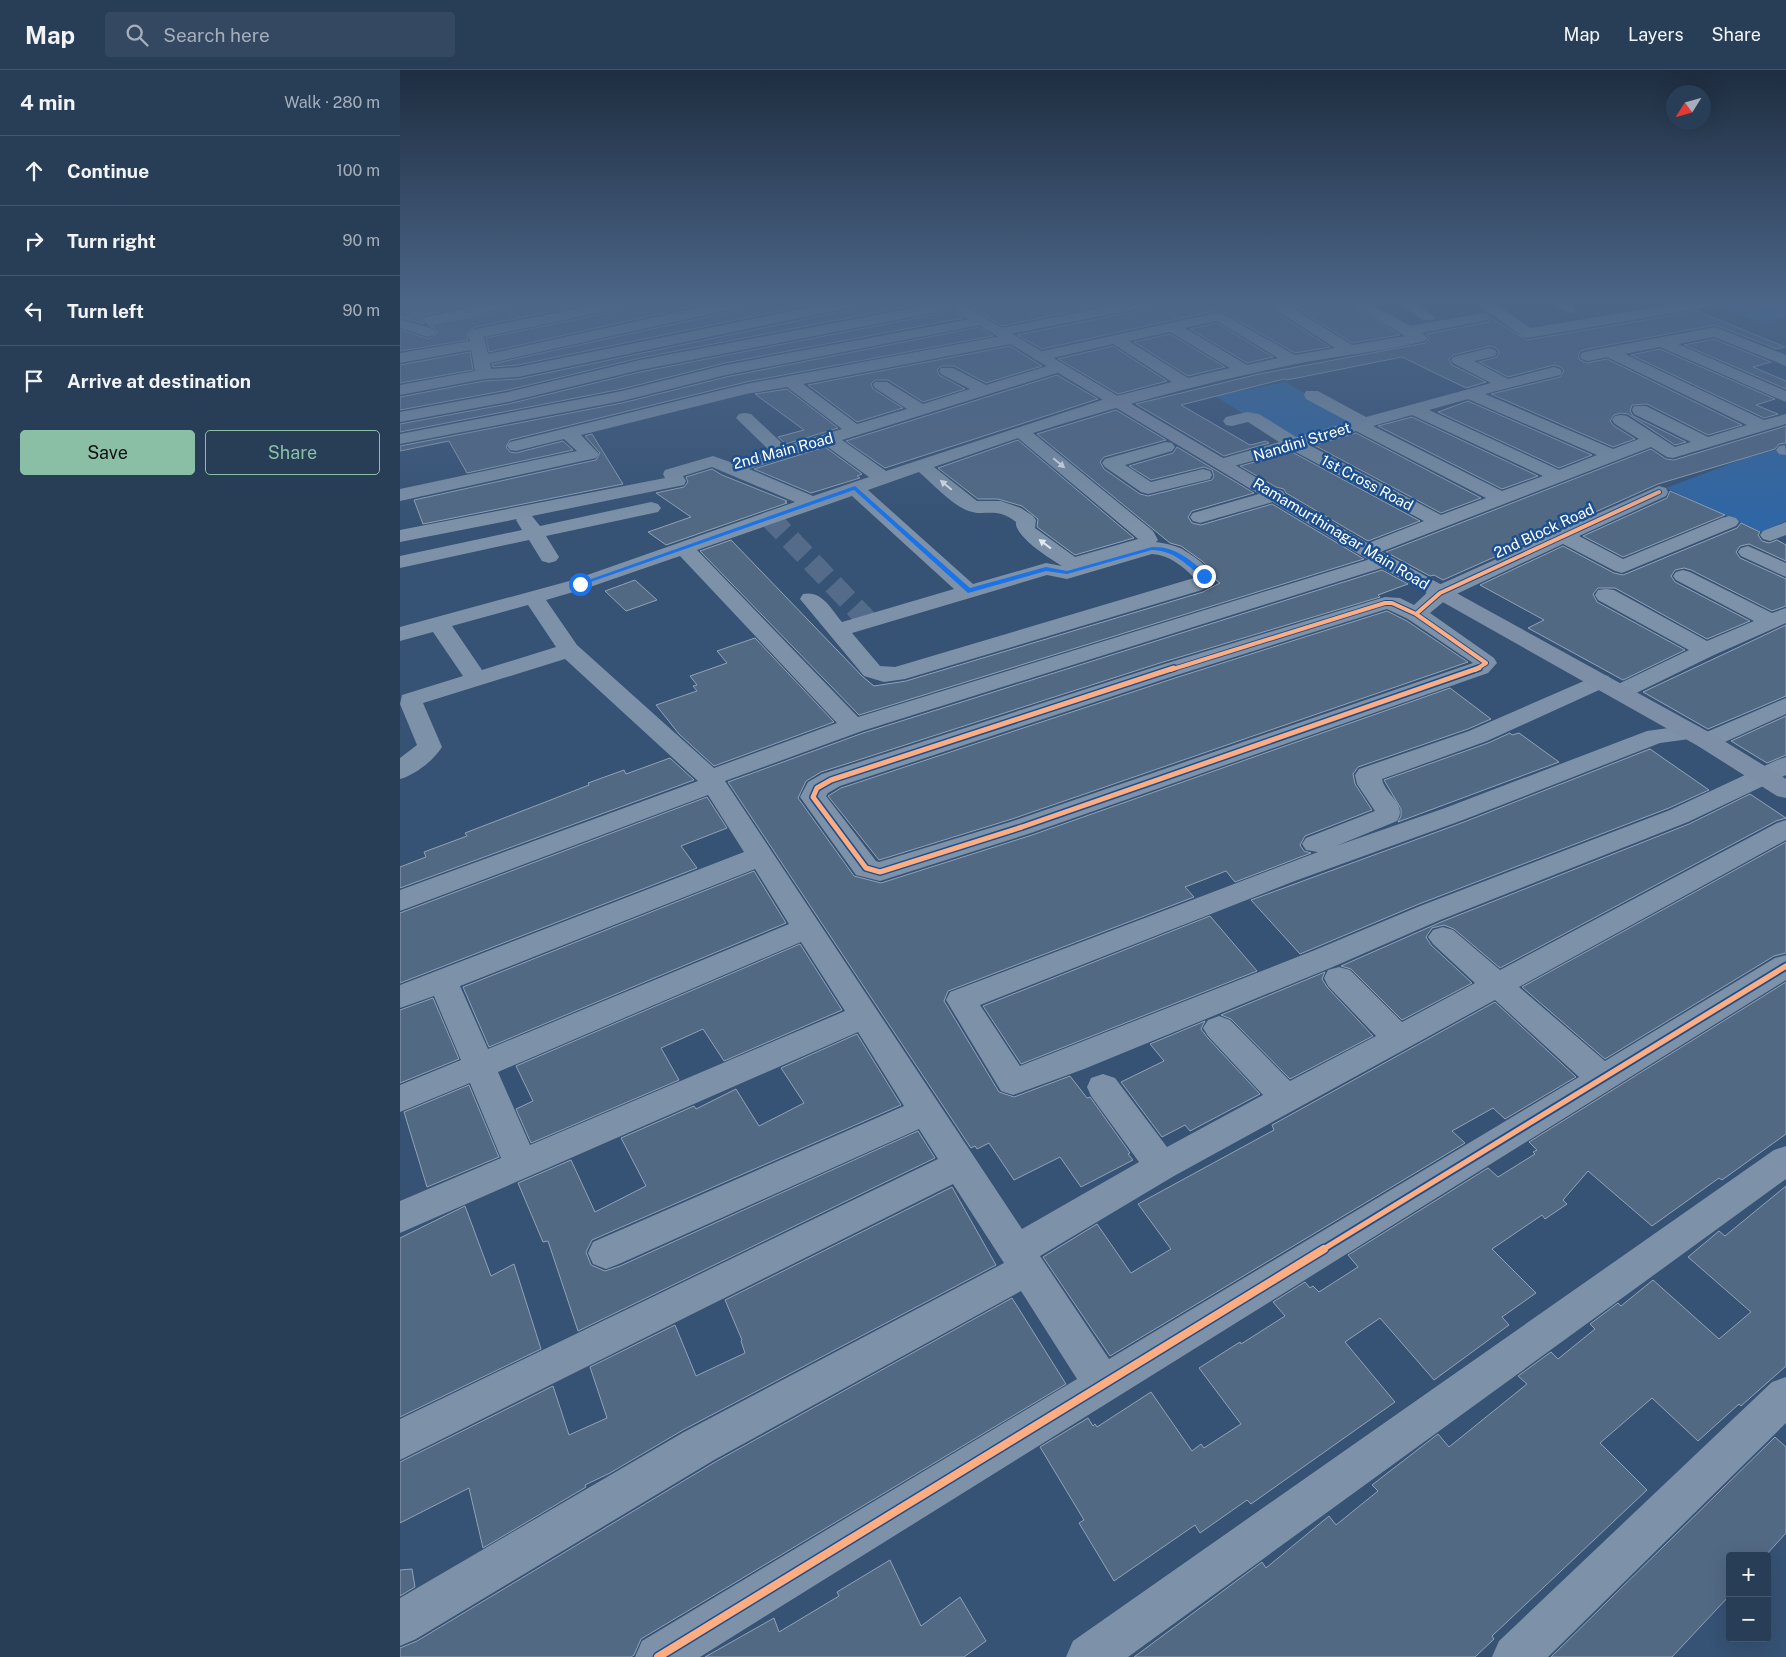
<!DOCTYPE html>
<html lang="en">
<head>
<meta charset="utf-8">
<style>
  :root { --surface:#283e57; --page:#344961; --text:#f1f3f6; --muted:#a5aeba; --line:#44576d; --accent:#8abfa5 }
  body { margin:0; font-family:"Public Sans",sans-serif; background:var(--page); color:var(--text) }
  .controls { position:absolute; right:15px; bottom:15px; display:grid; overflow:hidden; border-radius:5px; box-shadow:0 5px 20px #0002 }
  .controls button { width:45px; height:45px; display:grid; place-items:center; padding:0; border:0; border-bottom:1px solid var(--line); background:var(--surface); color:var(--text); font:25px sans-serif }
  .compass { position:absolute; left:1266px; top:15px; width:45px; height:45px; border-radius:50%; background:var(--surface); box-shadow:0 5px 20px #0002; rotate:233deg }
  .stop { position:absolute; width:15px; height:15px; margin:-11px; border:4px solid #1a73e8; border-radius:50%; background:#fff }
  .stop.end { background:#1a73e8; border-color:#fff; box-shadow:0 1px 5px #0008 }
  .list { margin:0; padding:0; list-style:none }
  h2 { display:flex; justify-content:space-between; align-items:center; height:65px; margin:0; padding:0 20px; font-size:21px }
  h2 small { font-size:16px; font-weight:400; color:var(--muted) }
  .list li { display:grid; grid-template-columns:32px 1fr auto; gap:15px; align-items:center; box-sizing:border-box; height:70px; padding:0 20px; border-top:1px solid var(--line) }
  .list b { display:block; font-size:19px; white-space:nowrap }
  .list em { font-size:16px; font-style:normal; color:var(--muted) }
  .actions { display:flex; gap:10px; padding:15px 20px }
  .actions a { flex:1; padding:11px 0; border:1px solid var(--accent); border-radius:5px; text-align:center; font-size:18px; color:var(--accent) }
  .actions .main { background:var(--accent); color:#111 }
  .icon { flex:none; width:28px; height:28px; fill:none; stroke:currentColor; stroke-width:2; stroke-linecap:round; stroke-linejoin:round }
  .map { position:relative; flex:none; width:1386px; height:1587px; overflow:hidden }
  header { display:flex; align-items:center; gap:30px; box-sizing:border-box; height:70px; padding:0 25px; background:var(--surface); border-bottom:1px solid var(--line) }
  header strong { font-size:24px }
  nav { display:flex; gap:28px; margin-inline-start:auto; font-size:18px }
  .search { width:350px; height:45px; background:var(--page); display:flex; align-items:center; gap:12px; box-sizing:border-box; padding:0 18px; border-radius:5px; color:var(--muted); font-size:19px }
  main { display:flex }
  aside { flex:1; background:var(--surface) }
  .map>svg:first-child { display:block }
</style>
</head>
<body>
<header>
<strong>Map</strong>
<div class="search"><svg class="icon" aria-label="search" viewBox="0 0 24 24"><circle cx="10" cy="10" r="6"/><path d="M15 15l6 6"/></svg>Search here</div>
<nav><a>Map</a><a>Layers</a><a>Share</a></nav>
</header>
<main>
<aside>
<h2>4 min<small>Walk · 280 m</small></h2>
<ul class="list">
<li><svg class="icon" aria-label="ahead" viewBox="0 0 24 24"><path d="M12 20V5M6 11l6-6 6 6"/></svg><div><b>Continue</b></div><em>100 m</em></li>
<li><svg class="icon" aria-label="right" viewBox="0 0 24 24"><path d="M7 20v-9h11M14 6l5 5-5 5"/></svg><div><b>Turn right</b></div><em>90 m</em></li>
<li><svg class="icon" aria-label="left" viewBox="0 0 24 24"><path d="M17 20v-9H6M10 6l-5 5 5 5"/></svg><div><b>Turn left</b></div><em>90 m</em></li>
<li><svg class="icon" aria-label="arrive" viewBox="0 0 24 24"><path d="M6 21V4h12l-3 4 3 4H6"/></svg><div><b>Arrive at destination</b></div></li>
</ul>
<div class="actions"><a class="main">Save</a><a>Share</a></div>
</aside>
<div class="map">
<svg width="1386" height="1587" viewBox="0 0 1386 1587">
  <rect width="100%" height="100%" fill="#365274"/>
  <!-- green -->
  <path fill="#2f66a5" d="M1328,233h58v14l-23,7 -43,-19z
    M885,312l70,39 -67,20 -73,-45z
    M1386,377v74l-24,11 -96,-44 77,-29z"/>
  <!-- building -->
  <path fill="#526984" stroke="#92a2b6" d="M0,233h81l-56,12 -4,4 3,5 -24,-7z
    M123,233h69l-116,24 -9,6 1,7 -68,11v-21l29,9 9,-7 -4,-4 -6,-3 86,-16z
    M235,233h74l-220,49 -3,-14 140,-29z
    M351,233h68l-301,62 -25,2 -1,-3 250,-55z
    M462,233h65l-287,55 -132,32 -108,20v-13l84,-16 34,-2 335,-70z
    M564,233h149l-111,23z
    M756,233h119l-3,4 3,5 55,35 -35,6 -76,-43 -177,39 -25,-14 130,-26z
    M912,233h37l51,32 -48,8 -53,-33 9,-2z
    M552,241l12,7 -239,45 -103,26 -222,43v-8l108,-20 132,-32z
    M1297,241l88,36 -8,2 -62,-24 -127,24 -7,2 -3,4 2,5 7,3 20,-4 135,66 -34,10 -61,-31 -15,1 -2,6 3,5 53,26 -11,3 -47,-31 -7,-1 -7,2 -4,6 4,5 21,13 -22,8 -122,-53 69,-17 4,-6 -3,-4 -7,-2 -46,12 -29,-15 18,-5 2,-5 -3,-4 -6,-2 -37,9 -4,4 3,6 34,17 -20,6 -64,-31 -115,23 -3,-1 -103,26 69,40 16,-4 3,2 -45,13 -88,-52 123,-30 166,-31 5,-5 -4,-4 62,-12 3,-4 36,22z
    M817,253l56,34 -26,6 -57,-34z
    M579,257l14,9 -247,46 -236,58 -4,7 4,5 6,1 47,-12 10,9 -106,23 -18,-32 -49,10v-5l222,-43 104,-26z
    M770,264l55,33 -37,9 -54,-34z
    M1314,269l57,23 -18,5 33,14v8l-102,-44z
    M610,276l32,20 -56,17 -32,-17h-13l-4,4 2,5 26,14 -42,13 -35,-22h-13l-4,4 2,5 30,19 -46,14 -49,-37z
    M713,276l54,35 -49,13 -60,-35z
    M1260,279l115,50 -19,6 22,9 -14,4 -133,-63z
    M70,282l3,18 -73,13v-18z
    M657,305l41,24 -213,69 -39,-27z
    M387,319l51,39 -52,16 -8,-7 26,-7 -49,-36z
    M1068,331l124,54 -33,13 -121,-56z
    M716,340l50,30 -62,17 -4,5 4,7 36,25 8,2 64,-16 2,-4 -2,-6 -8,-3 -53,13 -22,-14 44,-13 4,-6 77,46 -62,18 -4,6 4,6 9,2 71,-21 92,55 -505,156 -159,-164 31,-11 132,137 11,9 32,-5 297,-89 17,-9 -4,-3 -4,-10 -10,-9 -21,-15 -11,-3 -133,-109z
    M1012,347l126,59 -36,13 -124,-63z
    M1386,356v17l-7,1 -4,5 -117,35 -215,96 -9,-5 -4,1 -44,-24 265,-103 15,10 8,1z
    M956,363l125,65 -40,15 -127,-68z
    M192,364l31,50 -200,40 -9,-24 182,-40 4,-7 -15,-17z
    M618,370l116,98 -59,17 -38,-28 1,-8 -16,-13 -24,-7h-20l-40,-31z
    M425,377l37,27 -5,2 3,2 -49,15 -57,-24z
    M892,382l128,69 -52,20 -82,-48 -2,-4 -8,-2 -36,-21z
    M312,399l10,6 65,26 -2,1 2,1 -121,42 -18,-13 43,-15 -35,-24 28,-6 4,-5 -2,-5z
    M1270,421l55,24 -102,42 -40,-21 84,-38z
    M1341,453l19,9 -2,3 4,6 7,2 8,-3 9,5v16l-37,-17 -9,2 -4,6 4,6 46,21v27l-14,5 -81,-41 -7,-2 -9,2 -4,6 4,6 75,39 -43,18 -92,-51h-17l-5,6 4,8 88,48 -62,30 -95,-52 16,-8 -64,-35 83,-39 51,27 9,2 114,-47z
    M982,500l26,14 -30,11 2,2 -220,66 -339,109 -15,9 -8,17 56,78 27,7 151,-48 418,-147 41,31 -23,10 -110,38 -5,7 2,10 17,26 -67,26 -5,9 4,6 7,2 -76,29 -9,-11 -41,16 9,10 -246,94 -4,10 55,91 15,5 56,-21 17,22 3,-1 40,56 -2,1 5,6 -52,27 -21,-30 -46,23 -25,-37 -12,6 -2,-3 -4,2 -243,-366 135,-49z
    M235,510l22,20 -31,11 -21,-20z
    M987,541l20,10 61,41 -456,157 -133,41 -51,-64 13,-8 337,-111z
    M1386,555v71l-78,33 -65,-37z
    M355,568l79,84 -120,44 -35,-32 -23,-29 41,-14 -4,-5 4,-1 -7,-9 37,-13 -10,-12z
    M1386,646v39l-19,8 -36,-22z
    M1110,663l2,2 7,-2 40,29 -161,60 3,-6v-7l-17,-29 104,-37z
    M1250,679l59,41 -40,18 -250,96 -119,50 -49,-54 213,-78z
    M270,688l24,22 -294,108v-21l26,-10 -2,-5 43,-16 -2,-3 83,-32 41,-16 -1,-2 36,-13 2,4z
    M1350,724l36,24 -10,3 -276,147 -46,-39 -10,-4 -12,3 -6,9 5,8 41,38 -70,37 -51,-51 -10,-3 100,-44 248,-98z
    M307,727l20,31 -46,18 16,22 -297,115v-70z
    M1386,772v111l-12,3 -169,103 -83,-72z
    M354,801l32,52 -297,124 -26,-60z
    M810,846l47,55 -236,93 -38,-58z
    M400,874l42,66 -118,51 -21,-32 -42,19 18,32 -148,63 -15,-34 17,-8 -17,-35z
    M925,902l-3,7 5,8 46,49 -83,43 -59,-60 -10,-4z
    M1386,912v152l-64,46 -3,-2 -67,48 -64,-55 -25,29 4,4 -22,15 -3,-4 -50,34 44,44 -34,24 7,8 -75,55 -54,-62 -35,24 50,60 -144,102 -4,-4 -47,33 -5,-8 -81,56 -35,-58 5,-3 -44,-73 48,-29 5,8 2,-2 2,3 54,-35 41,59 9,-7 3,4 37,-24 -42,-56 41,-26 1,2 44,-28 -12,-14 32,-20 5,6 3,-2 6,6 39,-25 -10,-12 140,-87 10,9 37,-23 -2,-2 4,-2 -8,-8z
    M33,928l26,61 -59,24v-73z
    M1095,932l81,75 -71,42 -12,-11 -41,23 13,12 -355,213 -67,-99 54,-33 34,49 40,-24 -33,-45 136,-74 -2,-5z
    M805,951l-4,8 6,8 53,57 -70,37 -5,-6 -23,12 -41,-55 43,-21 -14,-17z
    M457,964l44,71 -309,135 -6,12 5,13 14,6 15,-5 298,-135 17,27 -357,173 -30,-90 -5,1 -25,-59 53,-23 24,52 51,-26 -25,-48 73,-32 2,3 40,-20 23,37 45,-23 -23,-35z
    M69,1015l30,72 -72,30 -23,-75z
    M1386,1116v180l-45,40 -2,-2 -41,37 -46,-43 -52,45 47,47 -155,146 2,3 -19,18h-341l128,-95 4,6 63,-52 7,9 42,-34 -6,-6 66,-51 11,13 78,-63 -9,-8 33,-24 7,7 37,-30 -5,-5 28,-21 3,3 32,-26 66,59 32,-27 -63,-55 31,-26 6,5z
    M552,1117l44,78 -313,165 -73,43 -25,12 1,2 -103,61 -14,-60 -69,35v-61l153,-76 16,49 38,-17 -17,-51 85,-42 21,51 49,-23 -4,-12 1,-1 -17,-40z
    M65,1136l26,70 23,-12 27,85 -141,68v-179z
    M612,1228l54,86 -425,255 -7,16 -3,2h-231v-9l17,-7 298,-179z
    M1375,1367l11,10v86l-21,23h-35v39l-58,62h-121z
    M490,1490l31,66 39,-29 26,44 -22,16h-259l69,-39 5,14 60,-36 -2,-4z
    M12,1499l3,18 -15,9v-26z"/>
  <g fill="none" stroke-linecap="round" stroke-linejoin="round">
    <!-- minor-tunnel -->
    <path stroke="#546c89" stroke-width="21" stroke-dasharray="21 10" stroke-linecap="butt" d="M369,447l99,104"/>
    <!-- minor -->
    <path fill="#7d92a8" fill-rule="evenodd" d="M91,233h30l-7,4 -84,17 -5,-1 -2,-3 2,-3 5,-1z
      M203,233h30l-7,4 -142,30 4,17 231,-51h30l-7,4 -252,56 1,6 27,-2 312,-64h30l-7,4 -335,70 -34,2 -84,16v-10l75,-14 -4,-21 -71,13v-10l70,-12 -2,-7 3,-3 5,-2z
      M539,233h20l1,2 -2,3 -5,1 -313,61 -132,32 -108,20v-10l108,-20 132,-32z
      M724,233h30l-7,4 -136,27 5,2 3,3 -3,3 -5,2 -208,40 54,40 50,-15 -32,-21 -2,-3 2,-3h12l36,22 47,-15 -29,-15 -2,-3 2,-3h12l33,17 71,-22 6,2 2,3 -2,3 -221,69 44,31 222,-73 64,-16 -59,-38 -73,17 -6,-2 -2,-3 2,-3 185,-41 76,43 40,-7 -59,-38 -2,-3 4,-4h32l-2,3 -14,3 58,36 53,-9 -54,-33h18l41,23 73,-13 5,1 2,3 -2,3 -5,1 -61,12 6,5 -3,3c-44,11 -90,15 -134,24 -88,18 -173,41 -258,68l120,98 5,9 -2,2c8,1 17,3 24,6 8,4 37,23 34,32 -1,6 -7,8 -12,10l-297,89 -21,3 -20,-6 -64,-77 3,-5c19,-4 28,15 39,28l112,-33 -102,-93 -155,54 161,167 519,-160 7,-2 7,2 3,4 -3,4 -529,166 -137,50 297,448 117,-67 -48,-66 -4,-9 4,-9 12,-4 12,4 52,69 96,-52 -55,-59 -5,-8 5,-8 11,-4 11,4 60,61 86,-45 -48,-50 -4,-8 4,-8 11,-3 11,3 52,52 73,-39 -42,-39 -5,-7 5,-7 10,-3 10,3 47,40 277,-147 9,-3v20l-267,147 86,74 170,-103 11,-3v25l-1086,677h-65l7,-16 435,-262 -56,-88 -307,169 -298,179 -16,7v-48l284,-166 320,-169 -51,-79 -553,276v-41l538,-260 -19,-30 -300,135 -13,5 -13,-5 -5,-11 5,-11 311,-136 -46,-74 -458,201v-32l101,-43 -31,-75 -70,29v-27l61,-25 -27,-64 -34,12v-23l344,-133 -36,-57 -308,116v-21l298,-109 -133,-122 -142,44 19,44c-8,13 -27,28 -42,32v-21l17,-13 -17,-41 2,-9 61,-19 -30,-44 -33,9v-14l173,-47 222,-78 -83,-35 -29,9 3,5 -2,4 -152,31 8,10 111,-24 7,2 3,4 -3,4 -112,24 13,21 -3,4 -7,2 -7,-2 -13,-21 -129,28v-12l122,-26 -6,-10 1,-1 -117,23v-12l265,-52 -2,-4 2,-4 48,-14 20,7 37,-12 -34,-33 3,-4 6,-1 6,1 34,32 57,-17 -55,-42 -41,7 -165,41 18,19 -3,4 -196,43v-12l177,-38 -13,-12 -48,12 -6,-1 -3,-4 3,-4 236,-58 255,-48 -5,-1 -3,-3 3,-3zM817,251l61,37 -31,7 -62,-37zM770,262l60,36 -42,10 -59,-37zM618,368l119,100 1,1 -63,18 -40,-29 1,-8 -3,-4 -12,-8 -20,-7h-24l-43,-34zM425,375l44,32 -56,19 -64,-27zM519,402c13,11 30,30 45,37 20,10 30,-4 52,13 -2,14 34,37 46,44l-16,-3 -73,21 -105,-94zM752,484c17,1 31,12 42,24l-299,89 -15,-1 -28,-33 195,-58 20,4zM280,486l157,167 -123,45 -137,-123 -31,-45 41,-12zM128,535l28,42 -74,23 -30,-44zM355,799l34,55 -301,125 -28,-63zM401,872l44,69 -315,134 -32,-73zM1095,930l84,77 -470,282 -69,-103 134,-80z
      M999,233h17l19,14 -2,3h-10z
      M1079,233h16l35,25 152,-25h35l-7,4 -183,31 -5,-2 -41,-29z
      M1151,233h18l7,6 -2,3 -5,1z
      M581,247l5,1 2,3 -2,3 -260,51 -104,26 -222,43v-10l222,-43 103,-26z
      M0,249l33,10 3,3 -3,3 -5,2 -28,-9z
      M1315,257l71,28v11l-72,-29 -36,7 108,47v11l-126,-55 -35,7 139,66 22,-6v10l-113,34 -6,-1 -16,-10 -276,107 -7,2 -7,-2 -3,-4 3,-4 63,-25 -132,-71 -69,19 -6,-1 -3,-4 3,-4 62,-18 -31,-20 -16,4 -6,-1 -3,-4 3,-4 21,-5 12,2 37,23 53,-15 -43,-23 -2,-4 2,-4h12l48,26 125,-34 -38,-20 -2,-3 2,-3 36,-9 6,2 2,3 -2,3 -21,5 34,18 46,-12 6,2 2,3 -2,3 -75,19 128,55 26,-10 -24,-15 -3,-4 3,-4 6,-1 6,1 48,31 16,-5 -57,-28 -2,-4 2,-4h12l62,31 39,-12 -140,-68 -19,4 -6,-2 -2,-3 2,-3 6,-2zM1068,329l129,56 -38,15 -130,-60zM1012,345l131,61 -41,15 -129,-65zM956,361l130,67 -45,17 -132,-70z
      M766,372l6,1 3,4 -3,4 -47,14 26,17 52,-13 7,2 2,4 -2,4 -62,15 -7,-2 -36,-25 -3,-4 3,-4z
      M1385,375l1,10 -7,-1 -3,-4 3,-4z
      M1259,416l7,2 2,4 -2,4 -87,40 44,23 99,-41 7,-2 7,2 3,4 -3,4 -114,47 -7,-2 -52,-27 -115,54 -18,15 64,45 3,5 -9,10 -457,160 -151,48 -24,-6 -56,-78 8,-15 14,-8 339,-109 224,-68 15,1 14,7 18,-17zM987,539l21,10 65,44 -460,158 -134,41 -3,-1 -50,-65 2,-3 12,-7 337,-111z
      M876,419l7,2 2,4 -2,4 -83,24 -7,-2 -3,-4 3,-4z
      M1386,452v13l-16,6 -7,-2 -3,-4 3,-4z
      M1348,476l38,17v14l-45,-21 -3,-4 3,-4z
      M1283,500l7,2 82,41 14,-5v15l-72,32 -86,42 -8,2 -8,-2 -4,-5 4,-5 77,-37 -91,-50 -3,-5 3,-5 8,-1 8,1 93,51 47,-20 -78,-41 -3,-4 3,-4z
      M1200,604l8,2 4,5 -4,5 -121,55 -105,38c3,16 26,25 15,42l-61,25 109,-38 202,-77 44,-6 9,2 3,5 -1,2 84,-36v16l-70,32 -9,2 -9,-2 -3,-5 2,-3 -37,5 -197,77 -171,62 -312,123 40,61 295,-116 105,-44 250,-96 107,-50 9,-3v18l-98,47 -248,98 -105,46 -251,103 -71,26 -12,-4 -55,-91 4,-8 368,-140 -12,-2 -4,-6 4,-6 69,-27 -18,-27 -2,-9 4,-6 110,-38z
      M1386,1076v33l-658,478h-62l7,-16 701,-491z
      M1386,1307v46l-238,234h-56l7,-16 273,-259z"/>
    <!-- major -->
    <path fill="#7d8ea7" fill-rule="evenodd" d="M542,233h18l431,254 325,179 70,43v19l-9,-2 -79,-50 -321,-181z"/>
    <defs>
      <path id="cycleway-far3" d="M1016,544l70,49 -11,7
        M1016,544l24,-21 219,-101
        M770,600l215,-67h7l24,11"/>
      <path id="cycleway-far2" d="M774,598l-343,112 -14,8 -4,9 53,71 14,4 142,-45 457,-159"/>
      <path id="cycleway-far1" d="M922,1180l464,-284"/>
      <path id="cycleway" d="M258,1587l666,-408"/>
    </defs>
    <!-- cycleway-far3 casing -->
    <use href="#cycleway-far3" stroke="#1b4f8f" stroke-width="6"/>
    <!-- cycleway-far2 casing -->
    <use href="#cycleway-far2" stroke="#1b4f8f" stroke-width="8"/>
    <!-- cycleway-far1 casing -->
    <use href="#cycleway-far1" stroke="#1b4f8f" stroke-width="9"/>
    <!-- cycleway casing -->
    <use href="#cycleway" stroke="#1b4f8f" stroke-width="11"/>
    <!-- cycleway-far3 -->
    <use href="#cycleway-far3" stroke="#ffac80" stroke-width="4"/>
    <!-- cycleway-far2 -->
    <use href="#cycleway-far2" stroke="#ffac80" stroke-width="5"/>
    <!-- cycleway-far1 -->
    <use href="#cycleway-far1" stroke="#ffac80" stroke-width="5.5"/>
    <!-- cycleway -->
    <use href="#cycleway" stroke="#ffac80" stroke-width="8"/>
  </g>
  <!-- one-way arrows -->
  <defs><path id="oneway-solid" d="M-6-.8H1V-3.2L6.5 0L1 3.2V.8H-6Z" transform="scale(1.25)"/></defs>
  <g fill="#e5e9ee">
    <use href="#oneway-solid" transform="translate(659 393) rotate(40)"/>
    <use href="#oneway-solid" transform="translate(546 415) rotate(-140)"/>
    <use href="#oneway-solid" transform="translate(645 474) rotate(-143)"/>
  </g>
  <!-- sky -->
  <linearGradient id="sky" x2="0" y2="1"><stop stop-color="#1e2d40"/><stop offset="0.51" stop-color="#4c6688"/><stop offset="1" stop-color="#4c6688" stop-opacity="0"/></linearGradient>
  <rect width="1386" height="455" fill="url(#sky)"/>
  <!-- route -->
  <path fill="#1a73e8" d="M455,416l115,102 76,-21 21,4 85,-24c22,-1 40,13 56,29l-6,1c-16,-13 -29,-27 -50,-27l-85,24 -21,-3 -78,22 -114,-103 -272,95 -5,-1z"/>
  <g text-anchor="middle" stroke-width="5" stroke-linejoin="round" paint-order="stroke">
    <!-- far-street labels -->
    <g font-size="15" fill="#fff" stroke="#1b4f8f">
      <text transform="translate(902 372) rotate(-17)" y="5">Nandini Street</text>
      <text transform="translate(383 381) rotate(-15)" y="5">2nd Main Road</text>
      <text transform="translate(967 413) rotate(28)" y="5">1st Cross Road</text>
      <text transform="translate(1144 461) rotate(-25)" y="5">2nd Block Road</text>
      <text transform="translate(941 464) rotate(31)" y="5">Ramamurthinagar Main Road</text>
    </g>
  </g>
</svg>
<div class="controls">
<button>+</button>
<button>−</button>
</div>
<svg class="compass" viewBox="-18 -18 36 36"><path d="M0-13l5 13h-10z" fill="#e53935"/><path d="M0 13l5-13h-10z" fill="#a5aeba"/></svg>
<div class="stop" style="left:180px;top:514px"></div>
<div class="stop end" style="left:804px;top:506px"></div>
</div>
</main>
</body>
</html>
